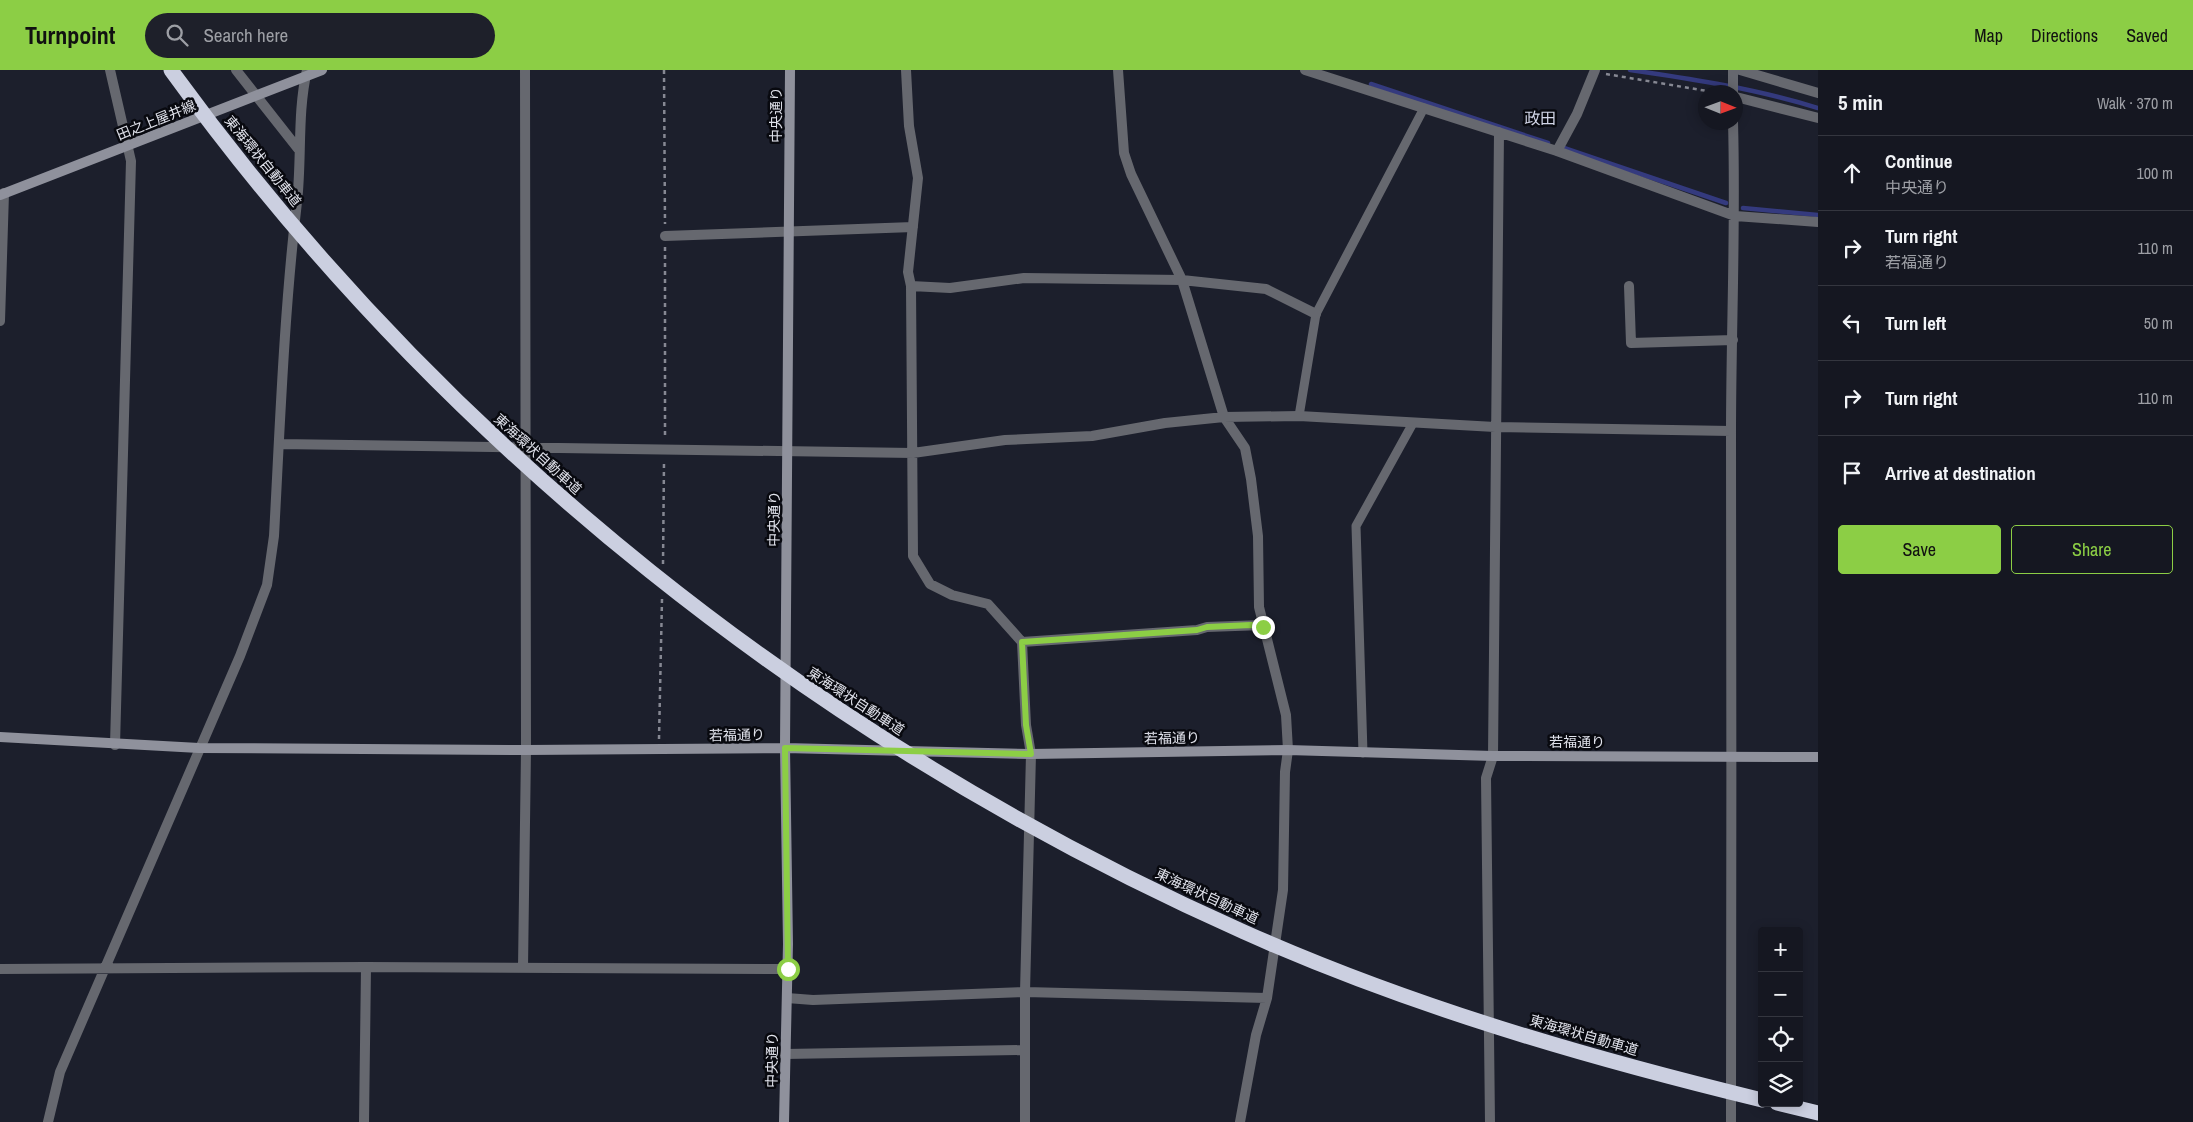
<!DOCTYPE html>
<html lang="en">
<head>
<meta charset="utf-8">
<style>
  :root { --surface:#151721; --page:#1e202a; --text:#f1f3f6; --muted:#9d9fa5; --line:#34363f; --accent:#8cce45 }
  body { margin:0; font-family:"Archivo Narrow","Noto Sans JP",sans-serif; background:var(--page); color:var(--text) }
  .controls { position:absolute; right:15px; bottom:15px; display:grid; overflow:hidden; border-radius:5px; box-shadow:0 2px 12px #0003 }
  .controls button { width:45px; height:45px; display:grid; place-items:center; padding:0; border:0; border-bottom:1px solid var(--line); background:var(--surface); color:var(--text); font:25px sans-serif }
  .compass { position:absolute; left:1698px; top:15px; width:45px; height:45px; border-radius:50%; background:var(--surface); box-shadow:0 2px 12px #0003; rotate:91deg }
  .stop { position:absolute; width:15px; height:15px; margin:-11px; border:4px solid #8cce45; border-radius:50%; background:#fff }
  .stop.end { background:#8cce45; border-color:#fff; box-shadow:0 1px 5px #0008 }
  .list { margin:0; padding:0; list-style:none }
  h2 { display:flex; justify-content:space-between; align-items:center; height:65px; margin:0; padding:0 20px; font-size:21px }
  h2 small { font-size:16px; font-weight:400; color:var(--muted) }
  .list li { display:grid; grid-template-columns:32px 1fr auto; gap:15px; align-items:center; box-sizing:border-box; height:75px; padding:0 20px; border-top:1px solid var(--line) }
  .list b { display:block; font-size:19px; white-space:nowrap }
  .list p { margin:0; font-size:16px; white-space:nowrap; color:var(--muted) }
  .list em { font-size:16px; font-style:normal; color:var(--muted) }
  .actions { display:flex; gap:10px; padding:15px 20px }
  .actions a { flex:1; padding:11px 0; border:1px solid var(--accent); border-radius:5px; text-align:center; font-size:18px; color:var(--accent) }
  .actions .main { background:var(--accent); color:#111 }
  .icon { flex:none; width:28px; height:28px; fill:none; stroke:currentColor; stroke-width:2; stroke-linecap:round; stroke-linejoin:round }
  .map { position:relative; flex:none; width:1818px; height:1052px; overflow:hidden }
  header { display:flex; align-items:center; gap:30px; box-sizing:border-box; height:70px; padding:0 25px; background:var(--accent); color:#111 }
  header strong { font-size:24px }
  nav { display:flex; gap:28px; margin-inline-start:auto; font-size:18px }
  .search { width:350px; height:45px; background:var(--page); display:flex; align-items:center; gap:12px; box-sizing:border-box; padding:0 18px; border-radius:28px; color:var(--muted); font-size:19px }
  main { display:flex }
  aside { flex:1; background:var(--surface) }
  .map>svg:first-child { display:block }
</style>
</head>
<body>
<header>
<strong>Turnpoint</strong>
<div class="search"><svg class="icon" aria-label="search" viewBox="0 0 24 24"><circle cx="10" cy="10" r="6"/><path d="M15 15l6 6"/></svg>Search here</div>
<nav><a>Map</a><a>Directions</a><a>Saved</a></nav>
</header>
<main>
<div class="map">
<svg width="1818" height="1052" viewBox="0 0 1818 1052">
  <rect width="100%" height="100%" fill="#1c1f2c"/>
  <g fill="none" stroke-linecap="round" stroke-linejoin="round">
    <!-- stream -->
    <path stroke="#343a7e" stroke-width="4.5" d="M1630,0c63,9 127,19 188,38
      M1371,14l177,59
      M1564,78l162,55
      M1743,138l75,7"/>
    <!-- path -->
    <path stroke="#868893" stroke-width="2.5" stroke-dasharray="4 4" stroke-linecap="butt" d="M664,0l1,154
      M1606,4l107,18
      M665,177v192
      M663,494l1,-102
      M659,669l3,-140"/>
    <!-- lane -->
    <path stroke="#66686f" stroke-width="9" d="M1299,346l17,-102 108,-206
      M1363,683l-7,-227 57,-103"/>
    <!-- street -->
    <path stroke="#66686f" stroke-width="10" d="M110,0l21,91 -16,584
      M236,0l63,80
      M906,0l3,56 9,52 -10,94 3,14 2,270 17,28 22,11 36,9 34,38 4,83 5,29 -6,238v130
      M1118,0l6,83 7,21 51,106 42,137 21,31 6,31 7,57 1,71 27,108 2,35 -3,22 -2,118 -16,108 -11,37 -16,87
      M1305,0l252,81 178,65 83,6
      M1740,0l78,23
      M1733,22v-22
      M1736,27l82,21
      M1557,81l20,-37 18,-44
      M665,166l248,-9
      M911,216l39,2 74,-10 158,2 84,9 50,25
      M1629,216l2,57 102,-3
      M0,251l4,-128
      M279,374l634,9 92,-13 87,-4 73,-13 59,-6 75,-1 196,11 236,4
      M1022,572l175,-12 10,-3 56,-2
      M523,898l3,-218 -1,-680
      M0,899l366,-2 422,2
      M787,928l26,2 212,-8 242,6
      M785,984l240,-4
      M48,1052l12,-50 180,-416 27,-71 7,-49c6,-111 10,-223 23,-334 5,-44 0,-89 10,-132
      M364,1052l2,-155
      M1490,1052l-4,-344 7,-22 6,-624
      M1731,1052c1,-229 0,-459 0,-688 0,-104 5,-208 2,-312"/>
    <!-- secondary -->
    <path stroke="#8f919c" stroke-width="10" d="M0,125l322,-125
      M0,667l199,11 327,2 259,-2 246,6 257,-4 205,6 325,1
      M784,1052l4,-178 -3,-196 5,-678"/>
    <!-- highway -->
    <path stroke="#cbcfe0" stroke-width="15" d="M1777,1033l41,10"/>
    <!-- highway-bridge -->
    <path stroke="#cbcfe0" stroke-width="15" d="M171,0c273,377 648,673 1073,862 166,74 341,125 518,168"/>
  </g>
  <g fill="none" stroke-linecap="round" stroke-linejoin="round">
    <!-- route -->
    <path stroke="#8cce45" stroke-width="6" d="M788,899l-3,-221 246,6 -5,-29 -4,-83 175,-12 10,-3 44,-2 12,2"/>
  </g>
  <g text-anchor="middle" stroke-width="5" stroke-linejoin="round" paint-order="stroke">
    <!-- street labels -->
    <g font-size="14" fill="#e0e2eb" stroke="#08090f">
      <text transform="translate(776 45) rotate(-90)" y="5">中央通り</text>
      <text transform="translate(156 50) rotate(-22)" y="5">田之上屋井線</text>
      <text transform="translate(263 91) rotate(51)" y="5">東海環状自動車道</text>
      <text transform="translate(538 384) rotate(42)" y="5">東海環状自動車道</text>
      <text transform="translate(774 449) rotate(-89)" y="5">中央通り</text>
      <text transform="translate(856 631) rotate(33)" y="5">東海環状自動車道</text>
      <text transform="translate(737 665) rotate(-1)" y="5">若福通り</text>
      <text transform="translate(1172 668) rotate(-1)" y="5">若福通り</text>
      <text x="1577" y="677">若福通り</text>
      <text transform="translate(1207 826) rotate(25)" y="5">東海環状自動車道</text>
      <text transform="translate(1584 965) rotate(16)" y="5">東海環状自動車道</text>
      <text transform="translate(772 990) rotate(-89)" y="5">中央通り</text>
    </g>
    <!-- quarter labels -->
    <g font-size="16" fill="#d2d6e8" stroke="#08090f">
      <text x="1540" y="54">政田</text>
    </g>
  </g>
</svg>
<div class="controls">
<button>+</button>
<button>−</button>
<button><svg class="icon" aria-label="locate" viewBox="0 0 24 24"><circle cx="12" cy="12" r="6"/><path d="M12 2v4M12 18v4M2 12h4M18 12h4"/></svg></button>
<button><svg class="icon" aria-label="layers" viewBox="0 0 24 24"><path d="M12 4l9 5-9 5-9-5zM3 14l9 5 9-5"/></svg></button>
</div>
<svg class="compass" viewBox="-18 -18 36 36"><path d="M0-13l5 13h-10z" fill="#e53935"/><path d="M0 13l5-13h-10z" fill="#9d9fa5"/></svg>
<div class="stop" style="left:788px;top:899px"></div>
<div class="stop end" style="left:1263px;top:557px"></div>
</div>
<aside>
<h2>5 min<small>Walk · 370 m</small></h2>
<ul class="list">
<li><svg class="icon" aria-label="ahead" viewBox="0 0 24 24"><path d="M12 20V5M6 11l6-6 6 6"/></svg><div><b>Continue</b><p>中央通り</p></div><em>100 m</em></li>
<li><svg class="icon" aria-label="right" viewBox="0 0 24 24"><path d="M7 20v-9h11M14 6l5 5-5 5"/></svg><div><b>Turn right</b><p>若福通り</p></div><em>110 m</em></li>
<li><svg class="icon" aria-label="left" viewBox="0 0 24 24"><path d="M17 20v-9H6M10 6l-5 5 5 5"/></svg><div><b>Turn left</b></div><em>50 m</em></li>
<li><svg class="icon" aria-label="right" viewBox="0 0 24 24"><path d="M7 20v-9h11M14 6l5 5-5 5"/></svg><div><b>Turn right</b></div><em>110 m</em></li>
<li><svg class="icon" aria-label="arrive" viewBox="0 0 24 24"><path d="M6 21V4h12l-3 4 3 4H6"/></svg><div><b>Arrive at destination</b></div></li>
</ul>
<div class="actions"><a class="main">Save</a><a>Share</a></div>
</aside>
</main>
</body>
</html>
